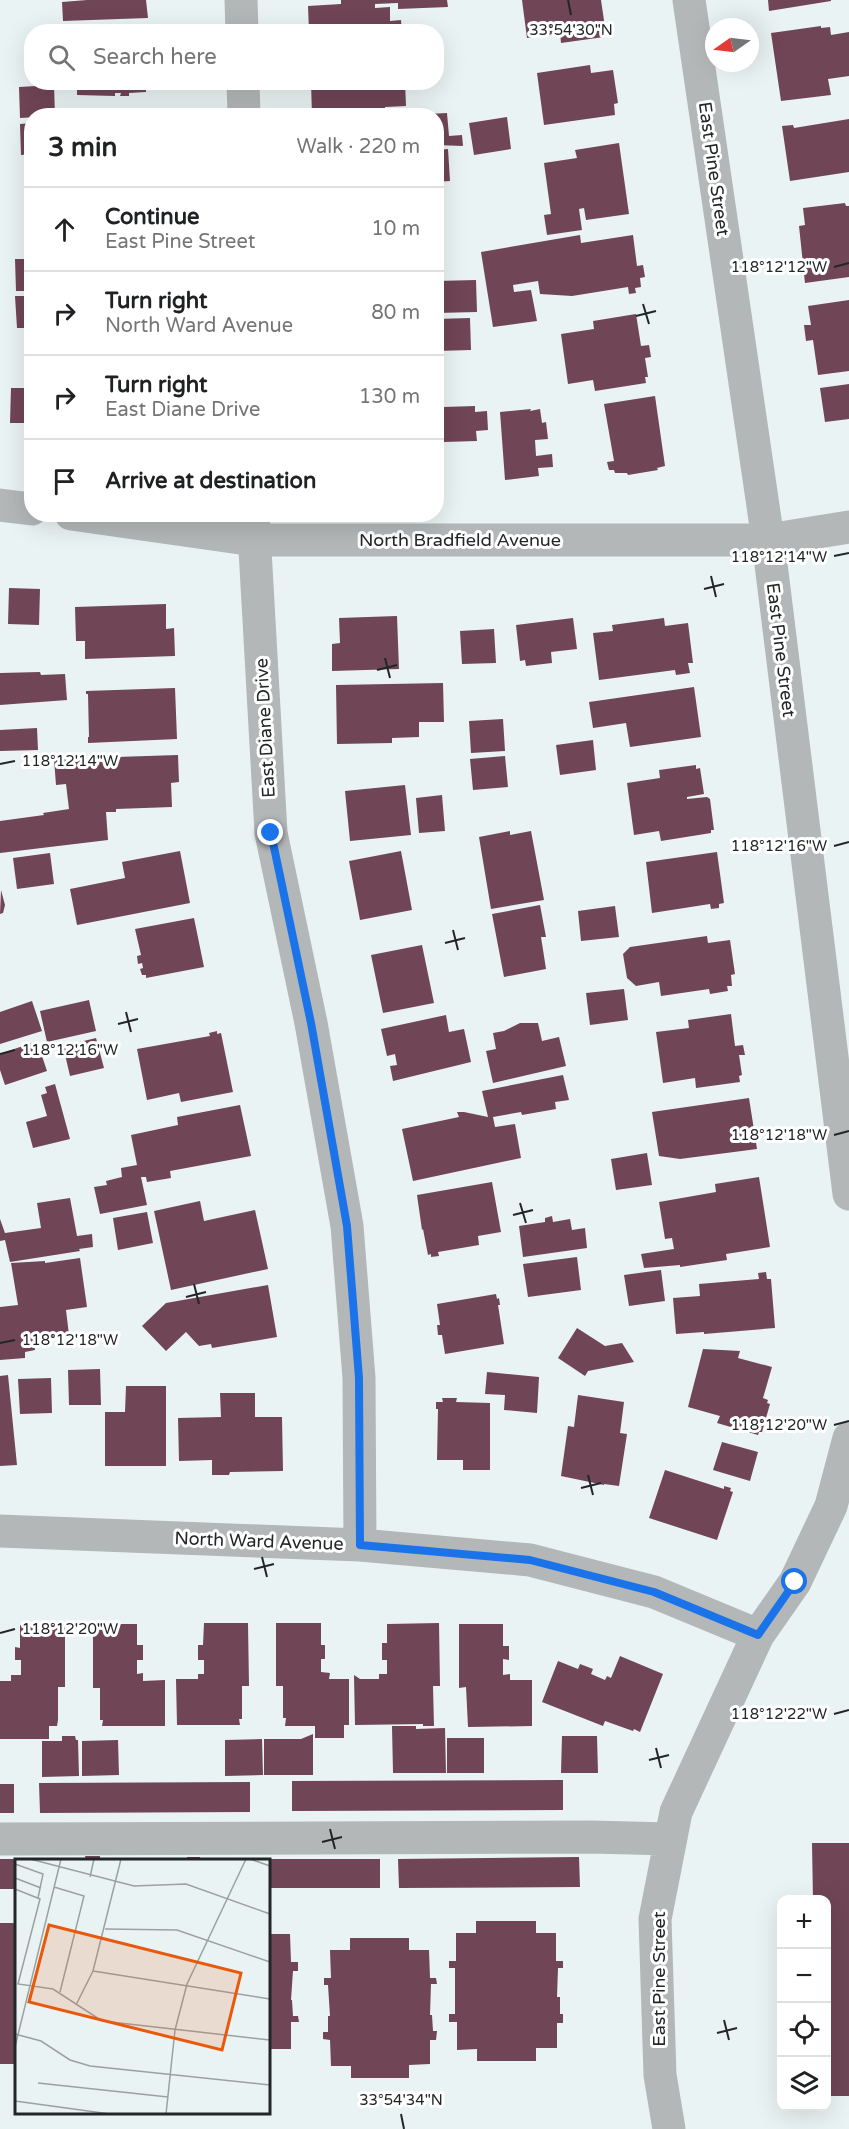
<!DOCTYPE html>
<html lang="en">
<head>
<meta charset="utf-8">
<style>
  :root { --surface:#fff; --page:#f6f6f6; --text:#202124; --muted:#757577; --line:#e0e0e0 }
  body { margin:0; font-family:"Varela Round",sans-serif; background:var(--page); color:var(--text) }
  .controls { position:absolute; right:18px; bottom:18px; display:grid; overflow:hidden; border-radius:12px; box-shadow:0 6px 24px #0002 }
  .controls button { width:54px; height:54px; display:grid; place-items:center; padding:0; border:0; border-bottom:2px solid var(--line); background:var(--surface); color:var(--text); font:30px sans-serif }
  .compass { position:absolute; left:705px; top:18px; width:54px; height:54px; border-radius:50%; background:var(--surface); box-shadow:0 6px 24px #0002; rotate:256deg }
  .stop { position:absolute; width:18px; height:18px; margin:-14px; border:4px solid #1a73e8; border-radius:50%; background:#fff }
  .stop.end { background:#1a73e8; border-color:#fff; box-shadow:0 2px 6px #0008 }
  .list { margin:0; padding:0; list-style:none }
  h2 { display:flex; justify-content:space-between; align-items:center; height:78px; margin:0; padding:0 24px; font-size:26px }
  h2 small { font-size:20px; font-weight:400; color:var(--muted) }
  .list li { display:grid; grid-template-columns:39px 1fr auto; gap:18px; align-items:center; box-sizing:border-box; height:84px; padding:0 24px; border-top:2px solid var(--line) }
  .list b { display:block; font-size:22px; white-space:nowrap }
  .list p { margin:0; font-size:20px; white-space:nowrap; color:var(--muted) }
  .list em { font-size:20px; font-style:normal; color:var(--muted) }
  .icon { flex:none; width:33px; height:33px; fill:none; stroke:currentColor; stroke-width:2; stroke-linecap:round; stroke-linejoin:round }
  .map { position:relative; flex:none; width:849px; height:2129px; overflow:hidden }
  .search { position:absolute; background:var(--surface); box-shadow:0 6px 24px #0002; left:24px; top:24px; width:420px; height:66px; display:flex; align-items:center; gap:15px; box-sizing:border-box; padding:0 21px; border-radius:24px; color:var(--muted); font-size:22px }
  .panel { position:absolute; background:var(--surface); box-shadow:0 6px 24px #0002; left:24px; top:108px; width:420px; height:414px; border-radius:24px }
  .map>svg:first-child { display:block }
</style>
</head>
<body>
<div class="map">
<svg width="849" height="2129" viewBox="0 0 849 2129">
  <rect width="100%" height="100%" fill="#eaf3f3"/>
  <!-- building -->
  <path fill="#704555" d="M87,0h59l2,18 -85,3 -1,-19z
    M341,0h106l1,7 -50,2v-6l-23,1v4l15,-1v14l11,-1 1,12h-93l-1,-26 33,-2z
    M522,0h79l5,34h-3l1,3 -43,6 -1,-10 -33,5z
    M768,0h63v1l-62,10z
    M821,26v2l9,-1 1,8 18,-3v44l-21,3 3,16 -50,6 -10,-68z
    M590,65l1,8 22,-3 5,33 -4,1 1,11 -71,10 -7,-52z
    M77,82h69v10l-17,1v3h-9l1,-3h-6v3l-38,-1z
    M311,82h94l1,24 -21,1 1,9h-74z
    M54,85l1,31 -35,2 -1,-31z
    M447,113l2,23 13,-1 1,11 -27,-1v-29h-6l-1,-2z
    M507,117l4,32 -37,6 -5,-32z
    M849,119v53l-59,9 -8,-55 11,-1 1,3z
    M32,123v31l-11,1 -1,-31z
    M619,143l10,71 -43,6 -2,-12 -5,1 3,21 -35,5 -3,-20 7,-1 -7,-51 33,-5 -2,-8z
    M448,149l2,32 -14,1v-32z
    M845,203l1,3h3v71l-44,6 -6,-57 6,-1 -2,-17z
    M580,235l1,8 52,-8 4,31 6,-1 2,12 -5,1 1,9 -6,1 1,5 -7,1 -1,-7 -56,9 -32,-2 -2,-13 -25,4 1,7 17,-2 6,31 -44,6 -12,-75z
    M15,259h17v32h-16z
    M476,280l1,32 -41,1v-32z
    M15,296h17v32h-15z
    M849,300v71l-31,4 -5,-35 -7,1 -2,-16h7l-3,-19z
    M636,314l5,32 8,-1 2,12 -6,1 3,19h-3l1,6 -51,8 -2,-11 -25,4 -7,-50 33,-5 -1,-8z
    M470,318l1,32 -35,1v-32z
    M849,384v35l-24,3 -5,-34z
    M11,388h21v35h-22z
    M655,396l10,70 -8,2 1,2 -30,5 -1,-2h-12l-1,-3h-5l-2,-8 7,-1 -10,-57z
    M475,406v6l12,-1 1,19 -12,1 1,10 -33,1 -1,-35z
    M531,409l-1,2 10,-2 2,14 4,-1 2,17 -13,1 1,16 16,-2 1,13 -15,1 1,8 -34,4 -5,-68z
    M9,588l31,1 -1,36 -31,-1z
    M166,604v25l8,-1 1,28 -90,3v-18h-9l-1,-34z
    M397,616l2,53 -67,2v-27l8,-1 -1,-25z
    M573,618l4,31 -26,3 1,11 -26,3 -1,-6 -5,1 -4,-36z
    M664,618l1,8 23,-3 5,40h-5l2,10 -14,2 -1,-5 -76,10 -6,-47 20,-2 -1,-6z
    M494,629l2,34 -34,1 -2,-33z
    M40,672l1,3 24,-1 2,26 -67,5v-32z
    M443,683l1,39h-25v15l-27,1v5l-55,1 -1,-59z
    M694,687l7,50 -71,10 -4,-24 -33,5 -4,-26z
    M175,688l2,51 -89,4v-6h1l-1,-43h-2v-3z
    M503,719l2,32 -34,2 -2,-32z
    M37,728l1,22 -38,1v-21z
    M593,740l3,30 -36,5 -4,-30z
    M178,755l1,27 -8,1 1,24 -56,2v3h-10l2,28 -108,13v-32l44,-6 -1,-2 26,-4 -3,-25 -10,1 -2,-26z
    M505,756l3,31 -35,3 -3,-31z
    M696,765v4l4,-1 4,26 -17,3v2l20,-2 3,2 4,31h-3v3l-50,8 -2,-10 -25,4 -7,-52 33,-5 -1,-8z
    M405,785l6,50 -61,6 -5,-50z
    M442,795l3,36 -26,2 -3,-35z
    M510,831v4l21,-4 13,69 -53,9 -12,-72z
    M180,851l10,52 -113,22 -7,-36 55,-11 -3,-16z
    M401,851l11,59 -52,10 -11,-59z
    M717,852l7,51 -5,1v4l-8,1 -1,-5 -58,9 -6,-51z
    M50,853l4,31 -37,5 -4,-31z
    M1,890l4,15 -2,8 -3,1z
    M540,905l6,32h-5l5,32 -42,8 -12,-63z
    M615,906l4,31 -38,4 -3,-30z
    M194,918l10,49 -58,11v-3h-4l-2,-6 3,-1 -1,-5 -4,1 -1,-8 4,-1 -6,-26z
    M707,936l1,7 22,-3 5,34 -4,1 1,11h-5l1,5 -18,3 -1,-5 -48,7 -2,-14 -23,4 -9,-8 -4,-24 7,-7z
    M422,945l12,58 -51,10 -12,-58z
    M624,989l4,31 -38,5 -4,-32z
    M89,1000l7,31 -49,11 -7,-31z
    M32,1001l10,30 -42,13v-32z
    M731,1014l4,32 8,-1 2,10h-6l3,20 -3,1 1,6 -44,6 -1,-10 -32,5 -7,-51 33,-4 -1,-8z
    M446,1015l3,17 15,-3 7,33 -78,19 -3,-15 7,-1 -2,-11 -8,2 -6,-27z
    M520,1023h18l4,18 17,-4 7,29 -73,17 -7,-32 10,-2 -3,-16 11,-2z
    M217,1031v3l4,-1 12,59 -52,10 -2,-9 -32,7 -10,-51 73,-13 -1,-3z
    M96,1038l8,30 -34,8 -7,-30z
    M37,1041l10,30 -42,14 -5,-15v-16z
    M563,1075l6,25 -14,2 1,7 -34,6 -1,-3 -28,5 2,10 20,-3 6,34 -108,23 -11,-52 57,-12 -2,-5h7l24,5 -6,-26z
    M55,1084l15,55 -37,9 -7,-26 21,-6 -6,-21 6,-2 -2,-6z
    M749,1098l8,51 -77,10 -21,-3 -7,-44z
    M240,1105l11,51 -81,15 1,7 -24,4 -1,-5h-5l6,28 -47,9 -6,-27 13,-2 -1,-4 16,-4 -1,-9 16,-3 -6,-30 47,-10 -1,-8z
    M647,1153l5,32 -36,5 -5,-31z
    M759,1177l11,70 -44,7 1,6 -47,7v-2l-36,3 -3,-14 33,-5 -2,-11 -7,1 -6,-37 57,-10 -1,-8z
    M492,1182l9,50 -23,4 1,9 -41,7 1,4 -8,1v-3l-3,1 -5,-26 -1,1 -5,-35z
    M70,1198l7,38 15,-2 1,13 -14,2 1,2 -70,11 -5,-22 -5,1v-22l5,14 36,-5 -4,-25z
    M200,1201l4,20 51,-11 13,59 -97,21 -17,-79z
    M147,1212l6,31 -35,7 -5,-32z
    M552,1216l1,6 17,-3 2,11 13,-2 2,20 -64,9 -4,-31 26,-4v-4z
    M577,1257l4,33 -53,7 -5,-33z
    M80,1258l7,49 -21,3 3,25 -35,5 1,10 -10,2v6l-25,2v-53l18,-2 -7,-42 34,-2v2z
    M661,1270l4,31 -36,5 -5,-31z
    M766,1272l1,7h4l4,49 -71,6v-2l-28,2 -3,-36 27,-2 -1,-12 60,-5 -1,-6z
    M268,1285l9,52 -65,11 -1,-4 -12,2 -13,-14 -20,19 -24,-25 24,-23z
    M496,1294l1,5 2,-1 1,7h-2l6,39 -59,10 -3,-19h-4l-1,-10h3l-3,-21z
    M577,1328l28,18 17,-3 12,19 -46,9 -3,5 -27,-18z
    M703,1349l37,2 -2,7 34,9 -9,31 5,2 -1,3 3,1 -8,28h-3l-1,3 -41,-12 3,-7 -32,-9z
    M100,1369l1,36h-32l-1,-35z
    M487,1372l52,5 -2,36 -33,-3 1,-15 -20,-1z
    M8,1375l9,90 -17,1v-90z
    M51,1378l1,35 -32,1 -2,-35z
    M126,1386h40v80h-61v-54h20z
    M220,1393h35v24h27l1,54 -53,1 -1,3h-17v-15l-33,1 -1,-43 43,-1z
    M578,1395l46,7 -4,31 7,1 -8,52 -15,-2v1l-43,-9 7,-50 6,1z
    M442,1398h15l-1,4 34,1v67h-27v-10h-26l1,-51h-2v-7h7z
    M722,1442l36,10 -8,29 -37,-11z
    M665,1470l59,19v-3l7,2 -1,3 3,1 -16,48 -68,-22z
    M204,1623h44l1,63h-7v33h-3l1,6h-63l-1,-46h22v-5h6v-14h-6v-15h5z
    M276,1623h45v22h4v14h-4v13l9,1 -1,6h20v46h-5v13h-29v-12h-30l1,-8h-3v-32h-7z
    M439,1623l1,63h-7l1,40h-11v-2l-68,1 -1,-50 6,4h19v-5h8v-14h-5v-17h5v-19z
    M93,1624h44v21h6v15h-6v14l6,-1v8l22,-1v46h-63l1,-6h-3v-32h-7z
    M459,1624h44v22h6v14l-6,-1v16l7,-1v6h22v46l-64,1 -2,-40 -7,1z
    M20,1625h45v62h-7v33l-1,6h-8v13h-49v-58h11v-6h10v-15h-6v-13l5,1z
    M620,1656l43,18 -23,58 -6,-3 -1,2 -28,-10 -2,5 -61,-24 16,-41 20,8 2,-5 13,5 -2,5 14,6 2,-4 4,2z
    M392,1726h24v3l29,-1 1,45h-53z
    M313,1734v41h-49v-36h37z
    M62,1736h13l1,4h2l1,36 -37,1v-36h20z
    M562,1736h35l1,37h-37z
    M447,1738h37v35h-37z
    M262,1739l1,36 -38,1v-36z
    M118,1740l1,35 -37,1v-35z
    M563,1780v30l-271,1v-30z
    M250,1782v30l-210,1 -1,-30z
    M0,1784h14v29h-14z
    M812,1843h37v253h-23v-196h-13z
    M85,1856h15v4h-14z
    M187,1857h13v3h-13z
    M579,1857l1,30 -181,1 -1,-29z
    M0,1859h16v30h-16z
    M268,1859h112v29h-112z
    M476,1921h60v12h20v28h7v7h-5l-1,29h3v17h3v9h-6v25h-21v13h-59v-12l-20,1v-28h-8v-8h6v-46h-6v-7h7v-28h20z
    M268,1922h3v12h19l1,28h7v9h-5l-2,29h1l1,16h5l1,6h-8v27h-23z
    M0,1923h16v141h-16z
    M350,1938h59v12h20l1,28h6l1,6h-6l-1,31h2l1,16h4l-1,9h-6v24l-21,1v13h-58v-12h-20l-1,-26 -7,-1v-7h5v-16h2l-2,-31h-4v-7h7l-1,-28h20z"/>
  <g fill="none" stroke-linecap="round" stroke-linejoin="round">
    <!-- minor -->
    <path stroke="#b3b7b7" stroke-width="33" d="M241,0l1,32
      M689,0l79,540 81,654
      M243,82l1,34
      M0,505l32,4
      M71,514l183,26h514l81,-13
      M253,514l18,319 40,190 36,203 12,152 1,167
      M0,1531l360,14 170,15 124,32 104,43
      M0,1839l591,-2 79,2
      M669,2129l-9,-54 -5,-156 21,-107 82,-177 37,-53 36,-76 18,-68"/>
  </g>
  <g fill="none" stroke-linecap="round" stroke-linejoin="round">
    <!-- route -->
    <path stroke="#1a73e8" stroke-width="8" d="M271,833l40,190 36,203 12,152 1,167 170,15 124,32 104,43 37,-53"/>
  </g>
  <!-- ticks -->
  <path fill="none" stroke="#232627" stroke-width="2" d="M568,0l3,15M834,267l15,-4M643,304l6,20M636,316l20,-5M834,556l15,-3M711,576l5,21M704,589l20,-5M385,658l5,20M377,670l20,-5M0,764l15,-3M834,846l15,-4M453,930l5,20M445,943l20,-5M126,1012l5,20M118,1024l20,-5M0,1054l15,-4M834,1135l15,-4M520,1203l6,20M513,1215l20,-5M194,1284l5,20M186,1297l20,-5M0,1343l15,-3M834,1425l15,-4M588,1475l5,20M581,1488l20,-5M262,1557l5,20M254,1569l20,-5M0,1633l15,-4M834,1714l15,-4M656,1748l5,20M649,1760l20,-5M330,1829l5,20M322,1842l20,-5M724,2020l5,20M717,2033l20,-5M401,2114l3,15"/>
  <g text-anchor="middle" stroke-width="6" stroke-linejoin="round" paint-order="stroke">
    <!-- street labels -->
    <g font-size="18" fill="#232627" stroke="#fff">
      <text transform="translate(714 169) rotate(82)" y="6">East Pine Street</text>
      <text x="460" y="546">North Bradfield Avenue</text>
      <text transform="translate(781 650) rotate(83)" y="6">East Pine Street</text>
      <text transform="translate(265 728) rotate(-93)" y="6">East Diane Drive</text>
      <text transform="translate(259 1541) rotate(2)" y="6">North Ward Avenue</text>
      <text transform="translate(659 1979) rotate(-90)" y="6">East Pine Street</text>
    </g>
  </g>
  <!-- overview -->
  <g transform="translate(15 1859)">
    <rect width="255" height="255" fill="#eaf3f3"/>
    <path fill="none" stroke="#9aa1a1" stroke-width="1.5" d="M15,0l104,27 52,-2 84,30M235,0l20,7M0,5l28,10 -5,24M75,18l4,-18M0,19l26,10M39,28l30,9 -24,96M0,30l25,10 -22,85 35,5 49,32 168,19M90,70l72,1 93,32M78,112l177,28M61,146l17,-34 28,-112M0,175l26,7 29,19 20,6 180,19M0,188l46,-188M23,224l130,14M0,242l95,13M151,255l9,-84 12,-46 59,-125"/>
    <path fill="#e8590c" fill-opacity="0.15" stroke="#e8590c" stroke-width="3" d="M34,66l192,48 -19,77 -193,-48z"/>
    <rect width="255" height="255" fill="none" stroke="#232627" stroke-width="3"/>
  </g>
  <g font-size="15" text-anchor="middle" fill="#232627" stroke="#fff" stroke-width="6" stroke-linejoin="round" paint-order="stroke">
    <text x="571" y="35">33°54'30"N</text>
    <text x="779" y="272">118°12'12"W</text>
    <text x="779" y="562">118°12'14"W</text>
    <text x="70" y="766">118°12'14"W</text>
    <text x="779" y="851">118°12'16"W</text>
    <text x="70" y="1055">118°12'16"W</text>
    <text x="779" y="1140">118°12'18"W</text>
    <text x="70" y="1345">118°12'18"W</text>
    <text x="779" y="1430">118°12'20"W</text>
    <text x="70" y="1634">118°12'20"W</text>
    <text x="779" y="1719">118°12'22"W</text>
    <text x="401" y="2105">33°54'34"N</text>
  </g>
</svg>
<div class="controls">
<button>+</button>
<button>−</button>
<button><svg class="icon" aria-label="locate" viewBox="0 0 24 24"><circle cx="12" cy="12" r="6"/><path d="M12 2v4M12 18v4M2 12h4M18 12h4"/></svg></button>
<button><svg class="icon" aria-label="layers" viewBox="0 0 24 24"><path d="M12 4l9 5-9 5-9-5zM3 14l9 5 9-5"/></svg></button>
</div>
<svg class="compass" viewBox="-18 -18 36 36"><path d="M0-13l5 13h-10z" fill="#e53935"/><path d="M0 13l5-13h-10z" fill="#757577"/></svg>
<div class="stop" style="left:795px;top:1582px"></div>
<div class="stop end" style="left:271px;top:833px"></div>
<div class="search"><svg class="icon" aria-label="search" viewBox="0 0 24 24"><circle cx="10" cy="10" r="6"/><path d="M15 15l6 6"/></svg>Search here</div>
<section class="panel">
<h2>3 min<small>Walk · 220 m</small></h2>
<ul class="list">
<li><svg class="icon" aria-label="ahead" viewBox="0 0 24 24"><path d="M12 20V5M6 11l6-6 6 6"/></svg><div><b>Continue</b><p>East Pine Street</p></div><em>10 m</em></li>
<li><svg class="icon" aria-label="right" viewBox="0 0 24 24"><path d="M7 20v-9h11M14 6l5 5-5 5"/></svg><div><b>Turn right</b><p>North Ward Avenue</p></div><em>80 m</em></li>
<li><svg class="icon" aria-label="right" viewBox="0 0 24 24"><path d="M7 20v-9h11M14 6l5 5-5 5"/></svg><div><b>Turn right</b><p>East Diane Drive</p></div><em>130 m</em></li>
<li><svg class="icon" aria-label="arrive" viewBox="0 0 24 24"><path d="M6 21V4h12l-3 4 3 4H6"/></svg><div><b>Arrive at destination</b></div></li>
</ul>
</section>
</div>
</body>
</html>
